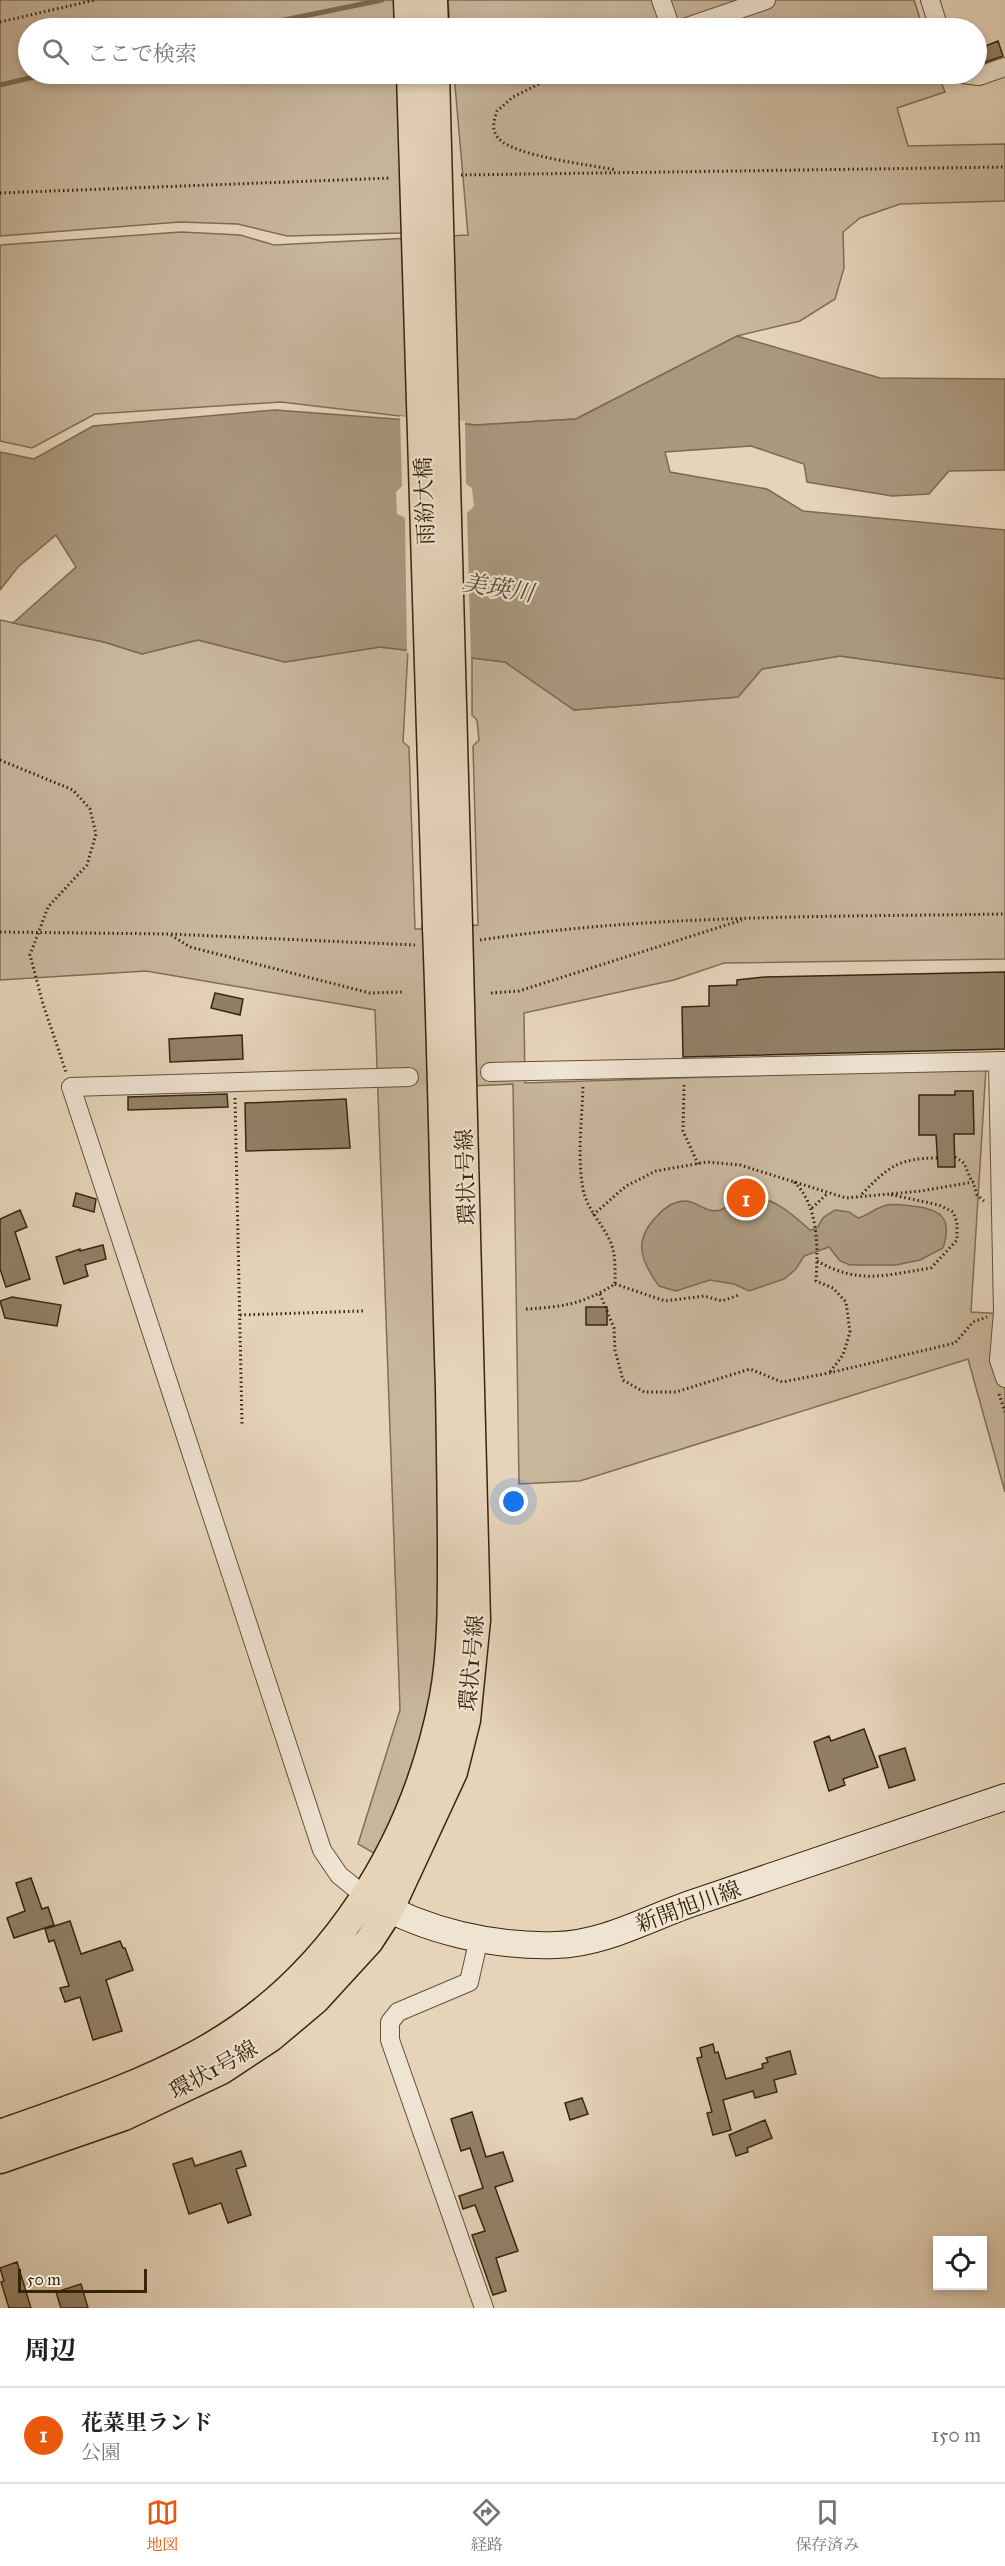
<!DOCTYPE html>
<html lang="ja">
<head>
<meta charset="utf-8">
<style>
  :root { --surface:#fff; --page:#f2f2f2; --text:#202124; --muted:#757577; --line:#e0e0e0; --accent:#ea580c }
  body { margin:0; font-family:"IM FELL Great Primer","Noto Serif JP",serif; background:var(--page); color:var(--text) }
  .controls { position:absolute; right:18px; bottom:18px; display:grid; overflow:hidden; border-radius:0px; box-shadow:0 3px 9px #0003 }
  .controls button { width:54px; height:54px; display:grid; place-items:center; padding:0; border:0; border-bottom:2px solid var(--line); background:var(--surface); color:var(--text); font:30px sans-serif }
  .scale { position:absolute; left:18px; bottom:15px; width:129px; box-sizing:border-box; padding-left:6px; border:3px solid #37250b; border-top:0; font-size:16px; line-height:21px; white-space:nowrap; color:#37250b; -webkit-text-stroke:4px #efe3d2; paint-order:stroke }
  .you { position:absolute; left:514px; top:1502px; width:21px; height:21px; margin:-15px; border:4px solid #fff; border-radius:50%; background:#1a73e8; box-shadow:0 0 0 9px #1a73e833 }
  .badge { display:grid; place-items:center; width:39px; height:39px; border-radius:50%; background:var(--accent); color:#fff; font-size:20px; font-weight:700 }
  .pin { position:absolute; translate:-50% -50%; border:3px solid #fff; box-shadow:0 2px 6px #0006 }
  .list { margin:0; padding:0; list-style:none }
  h2 { display:flex; justify-content:space-between; align-items:center; height:78px; margin:0; padding:0 24px; font-size:26px }
  h2 small { font-size:20px; font-weight:400; color:var(--muted) }
  .list li { display:grid; grid-template-columns:39px 1fr auto; gap:18px; align-items:center; box-sizing:border-box; height:96px; padding:0 24px; border-top:2px solid var(--line) }
  .list b { display:block; font-size:22px; white-space:nowrap }
  .list p { margin:0; font-size:20px; white-space:nowrap; color:var(--muted) }
  .list em { font-size:20px; font-style:normal; color:var(--muted) }
  .icon { flex:none; width:33px; height:33px; fill:none; stroke:currentColor; stroke-width:2; stroke-linecap:round; stroke-linejoin:round }
  .map { position:relative; flex:none; width:1005px; height:2308px; overflow:hidden }
  .search { position:absolute; background:var(--surface); box-shadow:0 3px 9px #0003; left:18px; right:18px; top:18px; height:66px; display:flex; align-items:center; gap:15px; box-sizing:border-box; padding:0 21px; border-radius:33px; color:var(--muted); font-size:22px }
  .sheet { height:174px; background:var(--surface) }
  nav { display:flex; justify-content:space-around; align-items:center; box-sizing:border-box; height:84px; border-top:2px solid var(--line); background:var(--surface); font-size:16px; color:var(--muted) }
  nav a { display:grid; justify-items:center; gap:3px }
  nav .on { color:var(--accent) }
  .map>svg:first-child { display:block }
</style>
</head>
<body>
<div class="map">
<svg width="1005" height="2308" viewBox="0 0 1005 2308">
  <rect width="100%" height="100%" fill="#e6d4ba"/>
  <filter id="stains"><feTurbulence type="fractalNoise" baseFrequency=".00333" numOctaves="4"/><feColorMatrix values="0 0 0 0 .2 0 0 0 0 .09 0 0 0 0 .02 0 0 0 .5 -.17"/></filter>
  <radialGradient id="worn" r=".72"><stop offset=".6" stop-color="#630" stop-opacity="0"/><stop offset="1" stop-color="#630" stop-opacity=".3"/></radialGradient>
  <!-- green -->
  <path fill="#c8b69c" stroke="#806e54" stroke-width="1.5" d="M0,0h396l1,28h-369v46h370l5,159 -116,3 -49,-12 -58,-2 -180,14z
    M448,0h466l9,28h-473z
    M454,74h484l7,18 -48,16 11,38 97,-2v57l-105,3 -40,14 -17,14 1,36 -9,31 -35,22 -63,15 -161,83 -100,6 -195,-23 -186,12 -63,34 -32,-7v-196l181,-13 59,3 34,10 194,-10z
    M0,620l104,22 38,12 56,-14 87,22 95,-15 28,3 -5,92 6,5 6,182h11l14,560v161l-19,100 -44,105 -19,-11 42,-134 -25,-700 -229,-39 -146,9z
    M840,656l165,23v280l-281,4 -50,17 -150,33 1,70 461,-15 -15,244 34,2v178l-37,-133 -388,122 -61,3 -6,-400 -42,2 -4,-160 11,-1 -5,-179 6,-6 -2,-20 -5,-5v-57l33,4 69,48 164,-13 24,-28z"/>
  <!-- water -->
  <path fill="#aa987e" stroke="#7c6a50" stroke-width="1.5" d="M737,336l143,42 125,1v91l-56,1 -20,23 -37,2 -85,-14 -3,-18 -53,-18 -86,6 5,20 97,17 36,22 202,19v149l-165,-23 -78,13 -24,28 -164,13 -69,-48 -125,-15 -95,15 -87,-22 -56,14 -38,-12 -91,-19 63,-56 -20,-32 -38,32 -18,23v-138l34,7 59,-33 182,-16 201,15 100,-6z
    M745,1196c26,-1 46,17 65,34 10,-1 8,-5 13,-12 3,-3 9,-6 12,-8l14,2 9,6c11,-3 17,-10 26,-12 8,-3 19,-1 28,0 29,3 41,12 31,42l-23,12 -24,5h-46l-10,-4 -11,-14 -25,9 -8,13 -12,10 -35,12 -15,-7 -24,-4 -34,11 -17,-5c-19,-26 -26,-46 -2,-70 7,-8 17,-15 28,-15 12,0 22,13 35,9 8,-3 16,-10 25,-14z"/>
  <!-- pier -->
  <path fill="#e6d4ba" d="M400,416l65,5 1,63 6,4 2,18 -7,7 4,147 -64,-7 -2,-135 -8,-4 -1,-22 6,-6z"/>
  <g fill="none" stroke-linecap="round" stroke-linejoin="round">
    <!-- stream -->
    <path stroke="#7c6a50" stroke-width="5" d="M245,28l137,-28
      M0,85l46,-11"/>
  </g>
  <!-- building -->
  <path fill="#928066" stroke="#37250b" stroke-width="1.5" d="M998,41l5,15 -20,7 -5,-14z
    M1005,972v77l-322,8 -1,-50 27,-1v-20l28,-1v-5l28,-3z
    M215,993l28,6 -3,16 -29,-7z
    M242,1035l1,24 -73,3 -1,-23z
    M955,1091h18l1,43h-20l1,33h-17l-2,-32h-17v-40h36z
    M227,1094l1,13 -100,3v-13z
    M346,1099l4,49 -104,3 -1,-48z
    M76,1193l20,6 -2,13 -21,-6z
    M20,1210l7,17 -12,5 15,47 -24,8 -6,-18v-50z
    M103,1245l3,14 -21,6 3,11 -24,8 -8,-27 24,-8v2z
    M12,1297l49,8 -4,21 -52,-8 -5,-17z
    M586,1307h21v18h-21z
    M864,1729l14,38 -35,12 2,6 -16,6 -15,-49 15,-6 2,5z
    M905,1748l10,32 -26,8 -10,-32z
    M31,1878l11,31 6,-2 6,18 -40,13 -7,-20 18,-7 -9,-28z
    M70,1921l11,33 39,-13 3,7h2l8,22 -27,10 16,51 -29,9 -13,-43 -15,5 -5,-14 9,-2 -15,-46 -5,2 -4,-13z
    M713,2044l2,9 3,-1 8,27 37,-11 -1,-4 6,-2 -2,-4 24,-7 6,23 -22,6 3,12 -22,6 -2,-7 -30,9 8,30 -18,5 -6,-22 5,-1 -15,-54 5,-1 -2,-9z
    M582,2098l6,16 -18,6 -5,-17z
    M472,2112l14,45 17,-5 10,29 -18,6 23,64 -22,7 10,33 -13,4 -21,-60 13,-4 -10,-26 -12,4 -4,-13 24,-8 -13,-40 -9,3 -10,-32z
    M765,2120l7,18 -25,10 1,4 -12,4 -7,-21z
    M241,2151l5,15 -10,3 15,46 -23,8 -7,-20 -32,11 -16,-50 19,-6 3,8z
    M17,2262l14,46h-22l-8,-26 3,-1 -4,-13z
    M81,2284l7,24h-27l-5,-16z"/>
  <g fill="none" stroke-linecap="round" stroke-linejoin="round">
    <!-- street-tunnel -->
    <path stroke="#c3b197" stroke-width="18" stroke-dasharray="18 9" stroke-linecap="butt" d="M409,1077l81,-5"/>
    <defs>
      <path id="street" d="M661,0l10,28
        M930,0l9,28
        M684,28l82,-28
        M962,74l17,2 26,-9
        M998,1061l5,251 -4,48 6,18
        M490,1072l515,-11
        M366,1897l-27,-22 -17,-25 -251,-763 338,-10
        M479,1938l-10,44 -71,30 -8,10v18l94,268"/>
      <path id="secondary" d="M372,1900c53,31 122,47 184,45 47,-1 91,-26 134,-41 105,-35 210,-71 315,-107"/>
      <path id="primary" d="M408,0l1,28
        M433,0l1,28
        M0,2134c68,-24 136,-46 200,-81 132,-72 216,-210 244,-356 8,-45 8,-91 8,-136 0,-58 -1,-115 -2,-173 -5,-153 -7,-307 -13,-460
        M0,2159l124,-43 97,-46 50,-33 44,-37 54,-59 20,-31 64,-138 13,-52 10,-100 -18,-693"/>
    </defs>
    <!-- street casing -->
    <use href="#street" stroke="#635137" stroke-width="20"/>
    <!-- secondary casing -->
    <use href="#secondary" stroke="#37250b" stroke-width="28"/>
    <!-- primary casing -->
    <use href="#primary" stroke="#37250b" stroke-width="31"/>
    <!-- path -->
    <path stroke="#37250b" stroke-width="3" stroke-dasharray="1.5 3" stroke-linecap="butt" d="M0,22l95,-22
      M559,74l-46,23 -16,14c-3,9 -6,18 1,27 15,18 93,27 118,32
      M461,175l544,-8
      M0,193l391,-15
      M0,760l73,30 17,19 6,25 -9,31 -39,42 -18,48 13,49 23,68
      M0,932l169,2 246,11
      M171,935l19,12 180,46 33,-1
      M480,940c174,-26 350,-23 525,-26
      M491,993l28,-2 223,-71
      M684,1085l-1,46 15,33
      M235,1098l7,326
      M955,1157l9,6 8,19
      M794,1182c25,23 24,67 22,99l17,7 13,14 4,30 -7,23 -13,17
      M862,1194c26,-27 37,-36 75,-36
      M812,1208l16,-15
      M593,1215l33,-29 30,-15 51,-9 33,3 106,33 75,-7 52,-9 4,13 7,6
      M817,1261c43,24 68,14 114,7l26,-28v-18l-4,-10 -14,-7 -51,-11
      M615,1284l50,17 39,-5 18,5 17,-6
      M600,1294l14,34 1,22 8,30 21,12h32l74,-23 32,13 47,-9 126,-30 18,-21 14,-5
      M526,1309c37,-2 57,-5 89,-25 0,-15 1,-27 -4,-41 -8,-19 -24,-33 -28,-54 -6,-33 -1,-69 0,-103
      M240,1315l124,-4
      M999,1394l6,18"/>
    <!-- street -->
    <use href="#street" stroke="#efe3d2" stroke-width="18"/>
    <!-- secondary -->
    <use href="#secondary" stroke="#efe3d2" stroke-width="26"/>
    <!-- primary -->
    <use href="#primary" stroke="#e6d4ba" stroke-width="28"/>
    <defs>
      <path id="primary-bridge" d="M411,74l26,854
        M435,74l23,853"/>
    </defs>
    <!-- primary-bridge casing -->
    <use href="#primary-bridge" stroke="#37250b" stroke-width="31" stroke-linecap="butt"/>
    <!-- primary-bridge -->
    <use href="#primary-bridge" stroke="#e6d4ba" stroke-width="28"/>
  </g>
  <g text-anchor="middle" stroke-width="4.5" stroke-linejoin="round" paint-order="stroke">
    <!-- street labels -->
    <g font-size="22" fill="#37250b" stroke="#efe3d2">
      <text transform="translate(424 501) rotate(-92)" y="8">雨紛大橋</text>
      <text transform="translate(465 1177) rotate(-92)" y="8">環状1号線</text>
      <text transform="translate(471 1663) rotate(-85)" y="8">環状1号線</text>
      <text transform="translate(688 1906) rotate(-20)" y="8">新開旭川線</text>
      <text transform="translate(213 2069) rotate(-29)" y="8">環状1号線</text>
    </g>
    <!-- water labels -->
    <g font-size="24" font-style="italic" fill="#5a482e" stroke="#efe3d2">
      <text transform="translate(498 588) rotate(9)" y="8">美瑛川</text>
    </g>
  </g>
  <rect width="100%" height="100%" filter="url(#stains)"/>
  <rect width="100%" height="100%" fill="url(#worn)"/>
</svg>
<div class="controls">
<button><svg class="icon" aria-label="locate" viewBox="0 0 24 24"><circle cx="12" cy="12" r="6"/><path d="M12 2v4M12 18v4M2 12h4M18 12h4"/></svg></button>
</div>
<div class="scale">50 m</div>
<div class="you"></div>
<div class="pin badge" style="left:746px;top:1198px">1</div>
<div class="search"><svg class="icon" aria-label="search" viewBox="0 0 24 24"><circle cx="10" cy="10" r="6"/><path d="M15 15l6 6"/></svg>ここで検索</div>
</div>
<section class="sheet">
<h2>周辺<small></small></h2>
<ul class="list">
<li><span class="badge">1</span><div><b>花菜里ランド</b><p>公園</p></div><em>150 m</em></li>
</ul>
</section>
<nav>
<a class="on"><svg class="icon" aria-label="map" viewBox="0 0 24 24"><path d="M3 6l6-2 6 2 6-2v14l-6 2-6-2-6 2zM9 4v14M15 6v14"/></svg>地図</a>
<a><svg class="icon" aria-label="directions" viewBox="0 0 24 24"><path d="M12 3l9 9-9 9-9-9zM9 14v-3h6M13 9l2 2-2 2"/></svg>経路</a>
<a><svg class="icon" aria-label="saved" viewBox="0 0 24 24"><path d="M7 4h10v16l-5-4-5 4z"/></svg>保存済み</a>
</nav>
</body>
</html>
